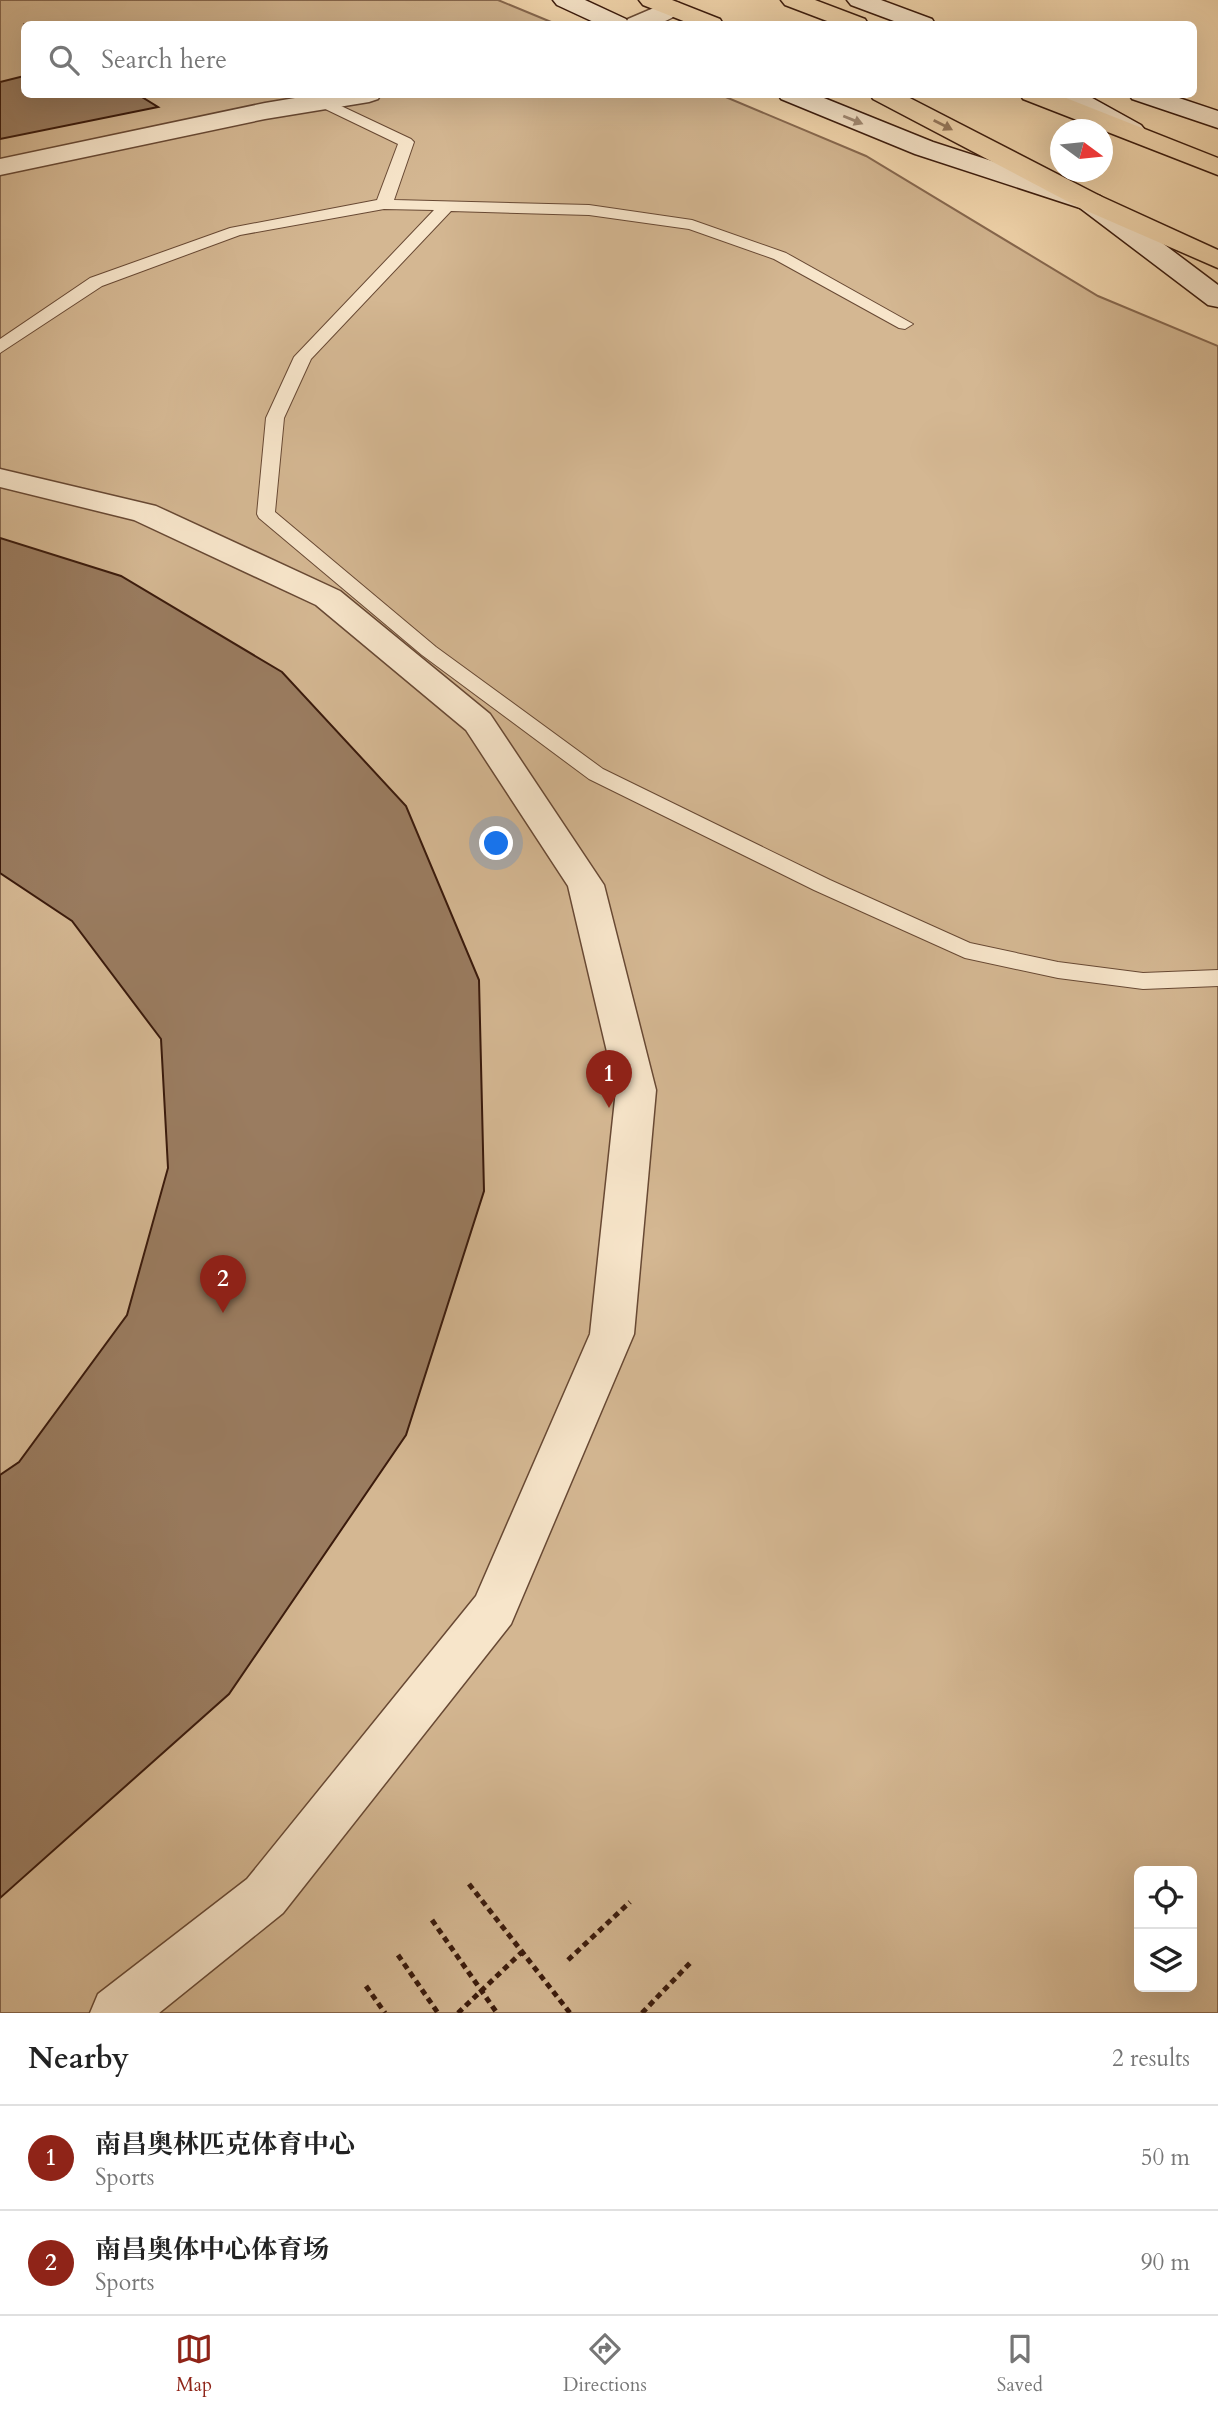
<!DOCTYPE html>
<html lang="en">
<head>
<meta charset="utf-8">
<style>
  :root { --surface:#fff; --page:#f2f2f2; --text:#222; --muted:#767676; --line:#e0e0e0; --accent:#8f2418 }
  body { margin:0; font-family:Cardo,"Noto Serif SC",serif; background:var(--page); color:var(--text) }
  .controls { position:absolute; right:21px; bottom:21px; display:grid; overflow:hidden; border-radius:10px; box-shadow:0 7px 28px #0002 }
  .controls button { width:63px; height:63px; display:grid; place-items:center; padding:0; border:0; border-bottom:2px solid var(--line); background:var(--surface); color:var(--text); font:35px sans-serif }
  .compass { position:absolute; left:1050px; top:119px; width:63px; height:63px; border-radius:50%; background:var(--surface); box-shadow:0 7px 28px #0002; rotate:105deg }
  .you { position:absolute; left:497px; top:844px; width:24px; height:24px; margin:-18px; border:5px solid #fff; border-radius:50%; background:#1a73e8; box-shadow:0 0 0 10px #1a73e833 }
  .badge { display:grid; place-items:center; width:46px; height:46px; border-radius:50%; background:var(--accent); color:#fff; font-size:23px; font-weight:700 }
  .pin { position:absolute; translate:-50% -58px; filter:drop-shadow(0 2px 4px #0008) }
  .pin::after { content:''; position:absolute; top:37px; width:24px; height:21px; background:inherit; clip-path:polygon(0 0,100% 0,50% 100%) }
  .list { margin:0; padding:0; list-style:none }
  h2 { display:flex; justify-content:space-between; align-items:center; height:91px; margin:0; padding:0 28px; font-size:30px }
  h2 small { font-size:23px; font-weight:400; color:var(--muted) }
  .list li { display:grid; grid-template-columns:46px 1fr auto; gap:21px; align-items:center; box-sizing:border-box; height:105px; padding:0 28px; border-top:2px solid var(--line) }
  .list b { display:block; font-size:26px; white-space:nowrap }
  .list p { margin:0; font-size:23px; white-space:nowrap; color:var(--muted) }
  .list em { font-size:23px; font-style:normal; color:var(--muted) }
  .icon { flex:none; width:38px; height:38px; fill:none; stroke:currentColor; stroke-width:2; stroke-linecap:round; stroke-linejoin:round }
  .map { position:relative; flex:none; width:1218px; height:2013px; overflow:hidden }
  .search { position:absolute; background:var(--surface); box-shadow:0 7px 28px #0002; left:21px; right:21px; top:21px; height:77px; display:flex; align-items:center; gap:18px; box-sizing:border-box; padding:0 24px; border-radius:10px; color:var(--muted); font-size:26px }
  .sheet { height:301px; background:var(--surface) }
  nav { display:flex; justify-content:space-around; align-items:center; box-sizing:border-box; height:98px; border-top:2px solid var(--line); background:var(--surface); font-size:19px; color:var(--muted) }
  nav a { display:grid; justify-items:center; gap:4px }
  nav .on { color:var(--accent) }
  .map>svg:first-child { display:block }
</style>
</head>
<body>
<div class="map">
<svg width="1218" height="2013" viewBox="0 0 1218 2013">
  <rect width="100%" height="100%" fill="#f3d7ae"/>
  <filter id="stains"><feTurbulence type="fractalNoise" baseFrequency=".00286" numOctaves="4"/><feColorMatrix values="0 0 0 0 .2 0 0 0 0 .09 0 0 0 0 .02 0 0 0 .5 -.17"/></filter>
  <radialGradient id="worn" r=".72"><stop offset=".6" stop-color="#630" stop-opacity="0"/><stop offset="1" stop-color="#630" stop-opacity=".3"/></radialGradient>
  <!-- green -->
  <path fill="#d4b792" stroke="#87684f" stroke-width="2" fill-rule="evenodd" d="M0,0h498l58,24h-532v70l697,1 145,61 232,140 120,50v1667h-1218zM1139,1871h53v116h-53z"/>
  <!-- building -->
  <path fill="#9a7c60" stroke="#3a1a0c" stroke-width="2" d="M24,76v18h113l21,13 -158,32v-57z
    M0,538l121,38 161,96 124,134 73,174 5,211 -78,244 -177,259 -229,204v-423l19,-13 108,-147 41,-147 -7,-129 -89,-118 -72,-48z"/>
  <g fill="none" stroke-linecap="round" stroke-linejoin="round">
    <defs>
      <path id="lane" d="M322,97l89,42 3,3 -20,58 195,5 103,15 94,33 127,71 -8,5 -6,-1 -125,-69 -85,-30 -100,-14 -138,-4 -140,148 -27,59 -9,94 161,135 167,122 227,111 140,63 88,19 85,11 75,-3v16l-75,3 -85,-11 -93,-20 -151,-68 -225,-111 -167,-124 -163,-137 -2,-4 9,-96 28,-61 140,-147 -50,-1 -144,26 -138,51 -102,67v-14l90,-61 140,-50 147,-28 21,-56 -81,-39 -3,-3z"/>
      <path id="street" d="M670,1l9,2 3,5c-12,18 -38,18 -57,16l3,-5z
        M319,94h62l-3,5 -9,3 -104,17 -265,56v-16l265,-56z
        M0,469l156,37 184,85 150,123 114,171 52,205 -22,244 -123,290 -228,289 -124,100h-69l8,-19 149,-115 229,-283 114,-262 26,-244 -48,-204 -102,-156 -150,-125 -182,-85 -134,-33z"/>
      <path id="secondary" d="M553,0h32l41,19 3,5h-31l-41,-19z
        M847,0h34l51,19 3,5h-33l-51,-19z
        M778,94h36l119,48 167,54 118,89v22l-10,-2 -128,-97 -165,-54 -134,-55z
        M1053,94h32l56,31 4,5 -4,5 -9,3 -9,-3 -67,-36z
        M1129,94h38l51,17v17l-86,-29z"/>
      <path id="primary" d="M639,0h33l48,19 3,5h-32l-48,-19z
        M781,0h34l50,19 3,5h-33l-50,-19z
        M870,94h32l198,102 118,54v18l-138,-60 -207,-109z
        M1020,94h36l162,64v17l-195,-76z"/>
    </defs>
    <!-- lane casing -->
    <use href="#lane" stroke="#684934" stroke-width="2"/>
    <!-- street casing -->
    <use href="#street" stroke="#684934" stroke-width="3"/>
    <!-- secondary casing -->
    <use href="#secondary" stroke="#3a1a0c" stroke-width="3"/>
    <!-- primary casing -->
    <use href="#primary" stroke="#3a1a0c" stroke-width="3"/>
    <!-- path -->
    <path stroke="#3a1a0c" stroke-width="5" stroke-dasharray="6 4.5" stroke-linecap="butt" d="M469,1884l101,129
      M432,1920l65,93
      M398,1955l40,58
      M568,1960l62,-58
      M366,1986l19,27
      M458,2013l64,-61
      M642,2013l50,-52"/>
    <!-- lane -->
    <use href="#lane" fill="#f7e5ca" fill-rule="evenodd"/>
    <!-- street -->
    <use href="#street" fill="#f7e5ca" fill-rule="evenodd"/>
    <!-- secondary -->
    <use href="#secondary" fill="#f7e5ca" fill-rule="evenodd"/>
    <!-- primary -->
    <use href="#primary" fill="#f3d7ae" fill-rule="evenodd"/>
  </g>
  <!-- one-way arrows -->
  <defs><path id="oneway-solid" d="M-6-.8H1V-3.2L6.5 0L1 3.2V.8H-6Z" transform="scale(1.75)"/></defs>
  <use fill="#a28a74" href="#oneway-solid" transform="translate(853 120) rotate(22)"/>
  <use fill="#96785d" href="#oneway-solid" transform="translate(943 125) rotate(27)"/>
  <rect width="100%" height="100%" filter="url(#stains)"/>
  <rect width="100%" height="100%" fill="url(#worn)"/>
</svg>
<div class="controls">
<button><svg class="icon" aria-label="locate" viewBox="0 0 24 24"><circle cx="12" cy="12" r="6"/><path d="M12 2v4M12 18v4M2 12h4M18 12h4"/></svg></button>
<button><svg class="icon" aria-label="layers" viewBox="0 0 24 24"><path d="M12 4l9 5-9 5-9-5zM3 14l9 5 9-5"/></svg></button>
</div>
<svg class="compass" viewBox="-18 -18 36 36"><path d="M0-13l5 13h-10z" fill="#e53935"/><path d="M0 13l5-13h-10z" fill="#767676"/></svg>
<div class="you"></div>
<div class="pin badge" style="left:609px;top:1108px">1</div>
<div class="pin badge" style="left:223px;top:1313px">2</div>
<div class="search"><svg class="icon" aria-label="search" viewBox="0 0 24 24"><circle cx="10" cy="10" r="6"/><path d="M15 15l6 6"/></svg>Search here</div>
</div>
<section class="sheet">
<h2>Nearby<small>2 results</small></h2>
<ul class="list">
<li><span class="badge">1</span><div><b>南昌奥林匹克体育中心</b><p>Sports</p></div><em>50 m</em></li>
<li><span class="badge">2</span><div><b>南昌奥体中心体育场</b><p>Sports</p></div><em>90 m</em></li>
</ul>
</section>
<nav>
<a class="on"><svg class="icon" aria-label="map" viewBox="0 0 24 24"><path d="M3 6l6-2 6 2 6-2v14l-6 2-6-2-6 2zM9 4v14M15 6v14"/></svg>Map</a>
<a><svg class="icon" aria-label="directions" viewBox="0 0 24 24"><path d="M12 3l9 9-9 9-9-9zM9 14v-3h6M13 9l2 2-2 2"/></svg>Directions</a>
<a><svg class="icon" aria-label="saved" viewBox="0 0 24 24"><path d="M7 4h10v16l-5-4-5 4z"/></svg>Saved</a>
</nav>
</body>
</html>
